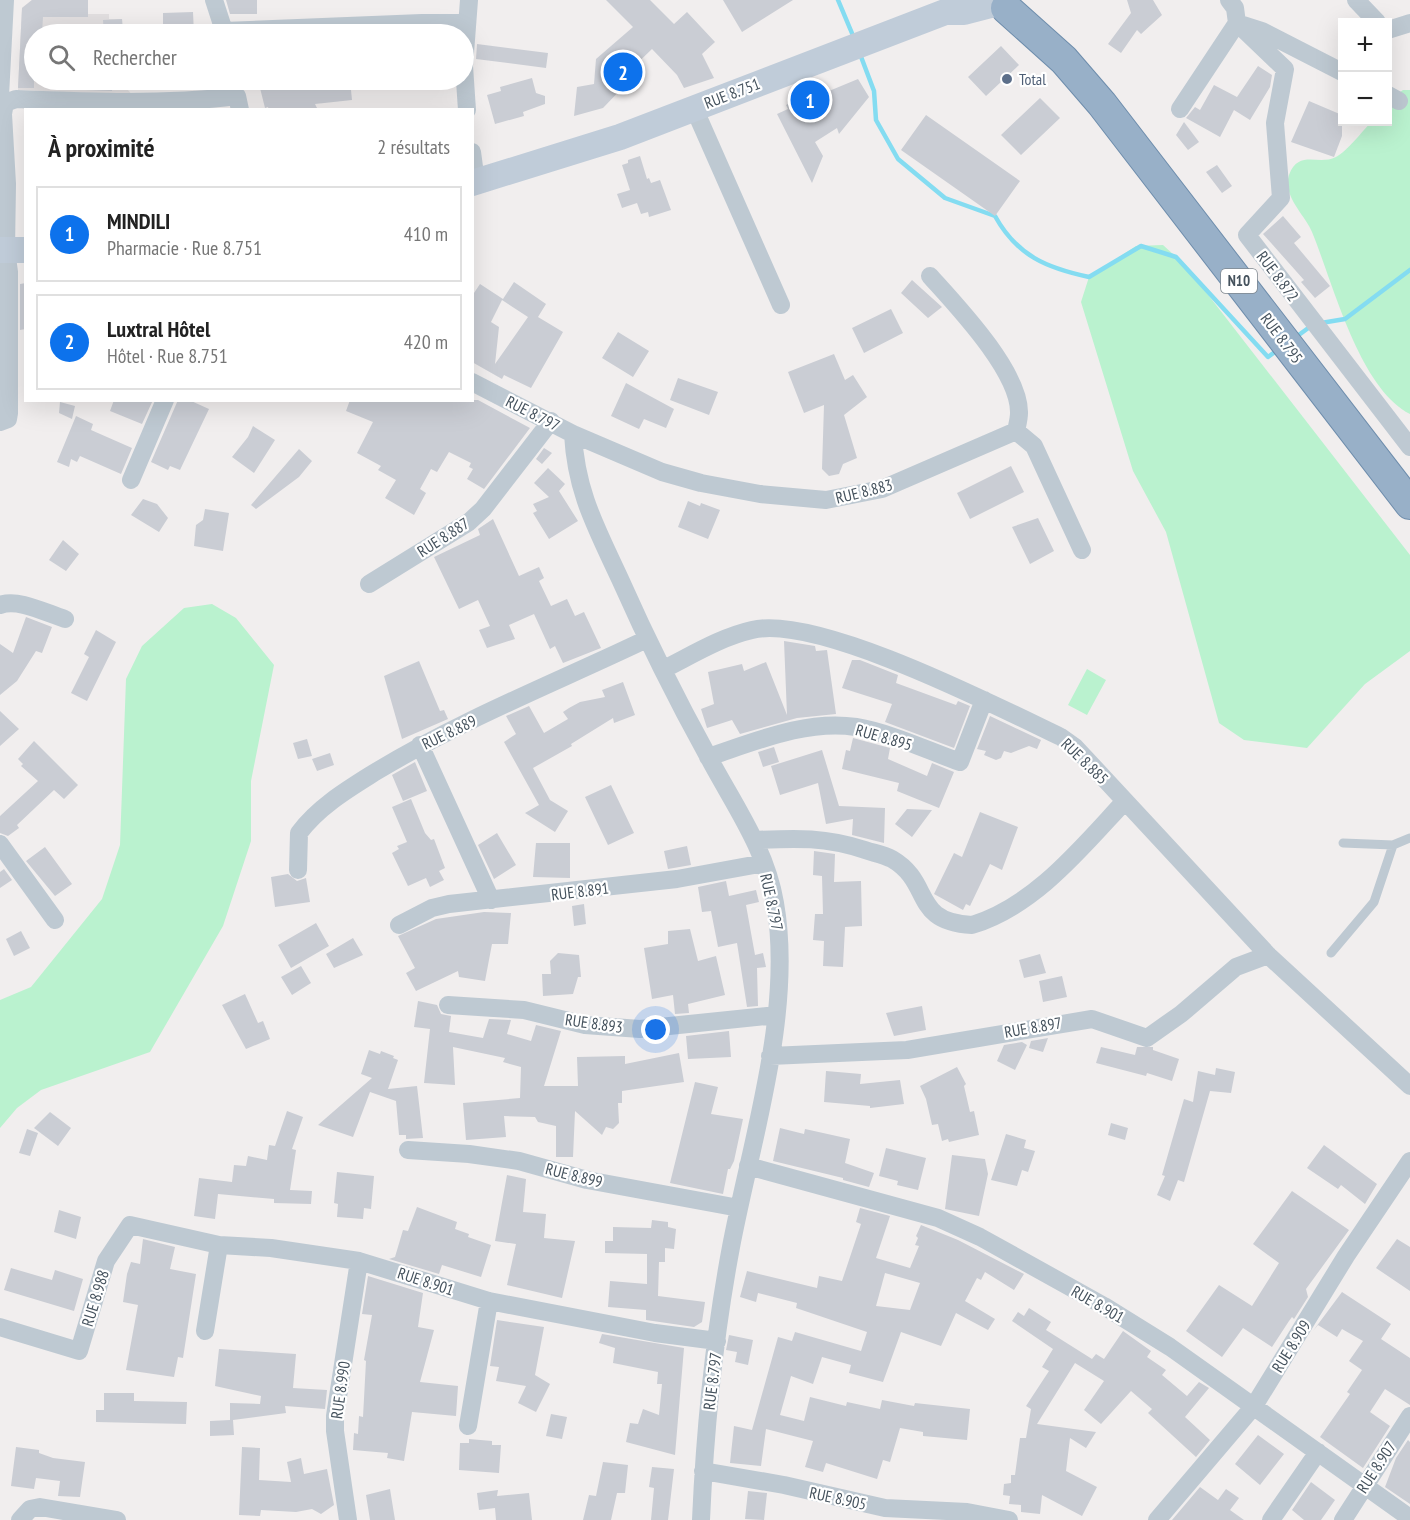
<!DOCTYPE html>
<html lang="fr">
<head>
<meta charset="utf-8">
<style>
  :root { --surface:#fff; --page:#f6f6f6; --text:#222; --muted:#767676; --line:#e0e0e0; --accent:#0d72ec }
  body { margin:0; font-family:"PT Sans Narrow",sans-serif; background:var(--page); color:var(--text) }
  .controls { position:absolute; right:18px; top:18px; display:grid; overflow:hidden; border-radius:0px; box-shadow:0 6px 24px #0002 }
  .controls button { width:54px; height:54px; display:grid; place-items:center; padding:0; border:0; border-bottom:2px solid var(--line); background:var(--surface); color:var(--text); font:30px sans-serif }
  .you { position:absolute; left:656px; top:1030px; width:21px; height:21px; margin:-15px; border:4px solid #fff; border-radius:50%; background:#1a73e8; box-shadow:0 0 0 9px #1a73e833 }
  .badge { display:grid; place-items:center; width:39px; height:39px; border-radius:50%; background:var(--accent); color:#fff; font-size:20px; font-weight:700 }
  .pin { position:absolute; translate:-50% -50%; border:3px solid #fff; box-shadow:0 2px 6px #0006 }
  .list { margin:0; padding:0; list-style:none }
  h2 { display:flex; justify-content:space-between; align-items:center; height:78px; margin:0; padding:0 24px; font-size:26px }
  h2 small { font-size:20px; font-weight:400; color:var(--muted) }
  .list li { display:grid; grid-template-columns:39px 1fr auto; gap:18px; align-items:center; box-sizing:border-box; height:96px; margin:0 12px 12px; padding:0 12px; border:2px solid var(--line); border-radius:0px }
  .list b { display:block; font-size:22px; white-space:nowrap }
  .list p { margin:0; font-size:20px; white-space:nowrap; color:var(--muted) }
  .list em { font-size:20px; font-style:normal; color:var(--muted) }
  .icon { flex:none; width:33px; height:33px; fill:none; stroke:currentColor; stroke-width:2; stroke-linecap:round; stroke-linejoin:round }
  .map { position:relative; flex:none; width:1410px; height:1520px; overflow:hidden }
  .search { position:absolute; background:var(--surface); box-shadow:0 6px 24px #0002; left:24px; top:24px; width:450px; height:66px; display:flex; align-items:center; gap:15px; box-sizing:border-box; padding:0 21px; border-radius:33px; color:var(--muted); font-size:22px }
  .panel { position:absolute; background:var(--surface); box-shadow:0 6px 24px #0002; left:24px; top:108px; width:450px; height:294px; border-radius:0px }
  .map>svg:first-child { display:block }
</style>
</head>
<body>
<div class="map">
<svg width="1410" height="1520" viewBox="0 0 1410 1520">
  <rect width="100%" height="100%" fill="#f1eeee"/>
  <!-- education -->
  <path fill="#e2dfe0" d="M32,0h56v14h21v5h13l1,15h-89v46h86l12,15 -114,-5 4,-82z"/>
  <!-- green -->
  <path fill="#baf2cf" d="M1403,90h7v324c-51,-26 -77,-131 -98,-182 -7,-17 -30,-36 -23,-57 10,-26 29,-9 47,-18 11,-6 26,-25 35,-35h17v-22z
    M1163,245l22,20 225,290v96l-45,33 -58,64 -63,-8 -25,-17 -53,-191 -33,-61 -52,-169 8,-25 47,-31z
    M212,604l24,14 38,47 -23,116v60l-28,85 -73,126 -109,38 -24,18 -17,20v-128l31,-13 71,-88 18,-54 6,-166 16,-33 42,-38z
    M1087,669l19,11 -19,35 -19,-10z"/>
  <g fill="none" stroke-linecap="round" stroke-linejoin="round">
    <!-- stream -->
    <path stroke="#84dcf1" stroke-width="4.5" d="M838,0l16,38
      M860,54l14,37 2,29 22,39 47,39 50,18c22,40 52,52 94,61l52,-31 35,11 92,100 11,-8
      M1321,323l24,-4 65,-49
      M1296,337l15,-11"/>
  </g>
  <!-- building -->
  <path fill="#cacdd4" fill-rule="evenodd" d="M32,0h56v17h-45l-1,17h-8v54h-16l4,-80z
    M226,0h31v14h-27z
    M606,0h44l24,24 13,-12 28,30 -13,12 12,24 -30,10 -7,-13 -25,-26 -29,28 5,5 -25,26 -29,8 3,-29 17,-3 2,-25 37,-32z
    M723,0h70l-51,32z
    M1127,0h26l9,15 -21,19 -4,-4 -16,23 -13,-9 23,-31z
    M193,12l1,22h-31v-21z
    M122,19l1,15h-19l-1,-14z
    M477,44l71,9 -2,15 -70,-9z
    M1001,46l18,19 -33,31 -18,-19z
    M1258,66l14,9 -2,12 -20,33 -16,-10 -14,27 -34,-19 9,-11 5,3 14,-25 23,12z
    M532,78l4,15 9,3v8l-22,8 1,4 -29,8 -8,-29 14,-4 -1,-4z
    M858,79l11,18 -30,37 -2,-6 -22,14 8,14 -11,27 -35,-69 11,-5 -2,-4 12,-6 2,4z
    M68,80h44v11l-52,-2v-6h8z
    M258,80h92l2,20 -37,4 3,6h-49l-1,-3 -3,1z
    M1040,98l20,20 -39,37 -20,-20z
    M1309,101l33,14v21l-8,21 -43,-15z
    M926,115l94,66 -25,35 -94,-66z
    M1184,122l15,20 -11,8 -12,-15z
    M640,156l7,23 2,-1 2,5 9,-3 11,30 -22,7 -1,-5 -7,2 -4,-11 -15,5 -5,-14 13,-4 -8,-25 6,-2v-3z
    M1217,165l15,21 -10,7 -16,-21z
    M1283,216l18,21 -7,6 36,43 -15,12 -14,-16 3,-2 -41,-46z
    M912,280l30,27 -14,11 -27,-25z
    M514,282l32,22 -8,13 25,15 -32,56 -27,-13 -2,4 -30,-17v-66l8,-12 23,15zM502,300l26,17 -33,47 4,-37 -8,-5z
    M26,283v46l-6,1v-46z
    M891,309l12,24 -39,20 -12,-25z
    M618,332l31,19 -16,26 -31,-19z
    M834,354l11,26 8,-5 14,22 -23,18 13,43 -14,6 -4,10 -10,2 -7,-7 2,-64 -20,8 -16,-41z
    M678,378l40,14 -9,23 -39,-15z
    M626,383l48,26 -8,19 -22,-9 -5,10 -28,-13z
    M114,400h39l-11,24 -32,-13z
    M178,400h11l20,9 -29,61 -10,-4 -2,4 -17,-8z
    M350,400h128l52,28 -46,61 -17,-10 6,-10 -4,-2 2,-4 -22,-11 -12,20 -6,-3 -11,20 6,4 -12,22 -29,-17 11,-18 -18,-10 3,-4 -24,-13 16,-31 -27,-11z
    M60,402l15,4 -3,13 -13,-6z
    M76,416l17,8 -2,6 41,18 -11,26 -41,-18 -3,6 -6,-3 -2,8 -12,-5z
    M253,426l22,14 -21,33 -22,-16 16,-20z
    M544,448l8,5 -10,11 -6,-5z
    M299,449l13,12 -13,16 -43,32 -5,-4z
    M1011,466l13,26 -54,27 -13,-26z
    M548,468l17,16 -6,7 19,30 -29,18 -16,-26 4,-2 -4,-7 16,-7 -15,-14z
    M143,499l14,5 11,14 -9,14 -28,-17z
    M688,501l12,5 1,-3 19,7 -12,29 -30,-12z
    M205,509l24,4 -6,38 -29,-5 2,-21 7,-5z
    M1038,518l16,33 -24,13 -18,-37z
    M493,519l26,57 20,-9 5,11 -5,3 12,25 16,-7 8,17 9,-4 17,36 -38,15 -8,-17 -5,3 -16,-35 -25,11 6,14 -28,9 -8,-18 11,-4 -12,-26 -19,9 -25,-52 46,-22 -2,-6z
    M63,540l16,14 -13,17 -17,-11z
    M26,617l26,10 -10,26 -6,-2 -19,30 -17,14v-51l13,9z
    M96,630l20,12 -29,59 -16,-8 18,-36 -5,-3z
    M784,641l31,5 1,5 11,-1 9,64 -39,4 -57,16 -8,-14 -25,8 -6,-19 13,-5 -6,-32 34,-8 2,7 22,-9 21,53z
    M852,660h8l38,15 -2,8 60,22 2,-4 12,5 -16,42 -69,-26 7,-18 -50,-16z
    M419,661l21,50 4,-1 4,9 -46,20 -18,-63z
    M623,682l12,33 -21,8 -1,-5 -42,26 1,2 -39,22 17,32 18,11 -13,21 -30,-19 14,-8 -35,-63 12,-8 -10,-18 23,-10 15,27 24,-14 -5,-7 6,-4 11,-6 25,-5 -3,-7z
    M0,711l19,18 -19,17z
    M990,716l51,24 -4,9 -8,-3 -18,7 -7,-2 -3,7 -5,2 -12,-5 2,-4 -9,-2z
    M853,738l37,10 -2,11 39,17 5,-13 22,9 -15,36 -42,-17 2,-8 -57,-14 4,-19 4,1z
    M307,739l5,17 -14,3 -5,-16z
    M34,741l44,44 -14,14 -10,-9 -37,35 2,3 -11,8 -8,-3v-17l38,-35 -17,-15 2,-2 -5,-5z
    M774,747l5,15 -16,5 -5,-15z
    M822,750l17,56 46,2 -1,35 -32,-8 1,-16 -27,5 -8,-41 -38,12 -9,-29z
    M330,753l4,12 -17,6 -5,-12z
    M415,762l12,29 -24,10 -11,-26z
    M611,785l23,48 -26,12 -23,-48z
    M411,799l14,34 6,7 3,-1 11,29 -6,3 5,9 -14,7 -4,-9 -18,8 -16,-33 7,-4 -2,-3 10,-4 -15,-35z
    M907,809l25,1 -20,27 -17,-13z
    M980,812l38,15 -16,43 -12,-6 -20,42 -4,-2 -3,6 -29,-16 20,-41 8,4z
    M497,833l19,32 -22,14 -16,-34z
    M536,843h34v35l-37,-1z
    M687,846l4,19 -23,4 -4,-18z
    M45,847l27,37 -17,12 -29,-35z
    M814,851l21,3 -1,28 27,-1 1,45 -17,1 -2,40 -20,-1 1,-25 -11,-1 2,-26h8l-1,-38 -9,-1z
    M4,869l8,11 -12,8v-16z
    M288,874l9,7 9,-3 4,24 -35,5 -4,-30z
    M726,881l3,15 27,-6 3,12 -13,3 9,50 8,-2 3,14 -9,1 1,38 -11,1 -10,-64 -19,4 -7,-36 -9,1 -4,-25z
    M584,904l2,20 -12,2 -2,-20z
    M484,912l27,1 -3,31h-16l-7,37 -26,-4 -1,-6 -42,20 -10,-18 9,-5 -17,-32 38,-17z
    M316,923l13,23 -38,22 -13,-23z
    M690,929l8,32 18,-5 9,39 -37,9 1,9 -14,1 -2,-19 -21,4 -8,-51 24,-4v-13z
    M21,931l9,17 -16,8 -8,-17z
    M353,938l10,17 -29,13 -8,-14z
    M558,953l21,2 2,22h-3l-5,17 -30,2 -1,-22h9l-1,-13z
    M1040,954l6,19 -22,5 -5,-18z
    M301,966l10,17 -19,12 -11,-18z
    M1062,976l5,21 -24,5 -4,-21z
    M245,994l13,29 5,-2 7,18 -24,10 -24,-44z
    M418,1001l19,4 4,9 10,2 -2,16 34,6 6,-19 22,1 -4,14 24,7 5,-16 25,6 -17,55h34l-1,-29 48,-1v8l54,-11 5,29 -62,9v12h-4l1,20 -6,6 -7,-2 -4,8 -27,-24 -2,46h-17v-31l-18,-4 -3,-5 -31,-1 2,21 -40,3 -3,-37 57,-5 1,-31 -18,-5 2,-4 -52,-11 2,38 -31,-2 6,-54 -16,-2z
    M922,1006l4,24 -32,6 -8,-23z
    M729,1031l2,26 -43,2 -2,-23z
    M1048,1038l-5,14 -14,-4 2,-7z
    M1022,1042l5,3 -12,25 -18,-9 7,-16z
    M1101,1047l34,8 2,-8h16v3l26,9 -7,22 -25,-8 -1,3 -50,-13z
    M369,1050l11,4 1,-3 13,5 -1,2 5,2 -10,29 29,-3 6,52 -17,1v-4h-7l-3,-34 -26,-9 -17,45 -35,-12 54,-47 -11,-4z
    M957,1067l9,17 -2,2 6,26 4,-1 5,24 -30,7 -1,-3 -6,2 -4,-17 -6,1 -6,-26 -6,-13z
    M1216,1068l19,4 -4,21 -21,-2 -26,91 -6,-2 -8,21 -13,-6 8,-19 -3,-1 22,-76 9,3 5,-31 17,4z
    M826,1071l35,3 -1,10 40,-4 4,24 -34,4v-2l-46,-4z
    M695,1082l23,5 -7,27 32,5 -9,42 -4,8h-2l-5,25 -53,-11z
    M287,1111l16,6 -11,32 4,1 -6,40 22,1 -1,13 -37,-1v-4l-56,-5 -3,25 -21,-3 5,-38 33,4 2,-17 12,1 2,-10 19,4 2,-15 6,1z
    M50,1112l21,16 -13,18 -24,-18z
    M1111,1123l17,5 -3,12 -17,-5z
    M780,1128l24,6 1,-5 45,10 -5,24 29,10 -5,14 -26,-7v-2l-70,-17z
    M27,1129l11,4 -8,23 -11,-3z
    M1006,1134l20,6 -2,8 11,3 -7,21 -6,-2 -5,16 -26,-6z
    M1324,1145l53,39 -12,20 -24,-19 -3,4 -31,-21z
    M886,1148l40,10 -8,32 -21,-5 1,-4 -19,-5z
    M952,1155l33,4 3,15 -9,42 -34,-7z
    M337,1172l37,4 -3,33 -7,-1 -1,11 -26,-2 1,-13 -4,-1z
    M507,1175l19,4 -3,33 23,2 -2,24 31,3 -13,57 -55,-13 9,-41 -21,-3z
    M1292,1191l57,39 -43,59 2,8 -14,22 -2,-2 -3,4 -17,26 -29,-19 -21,29 -36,-26 33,-46 33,21 27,-43 -26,-19z
    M417,1207l40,15 -2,7 14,5 -1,3 23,8 -10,32 -39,-12 -3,9 -50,-15 6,-2 8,-27 5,1z
    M860,1208l30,8 -14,42 34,10 9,-22 -4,-1 3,-7 -2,-2 5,-11 37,15 66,34 -10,16 -29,-18 -4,8 -4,-2 -12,23 30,18 -7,11 -32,-17 -15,33 -40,-14 -18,50 -34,-9 2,-8 -29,-8 -9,27 -22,-8 -11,39 24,6 6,-24 36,9 1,-4 33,7 2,-9 32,6 1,-3 55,6 -3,31 -44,-4v-4l-23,-4 -10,34 -7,-2 -6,19 -51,-16 -3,9 -18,-5 8,-26 -47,-12 -5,37 -31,-3 4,-37 18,4 26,-93 14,4 3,-9 66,19 6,-19 -71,-24 1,-5 -39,-10 -2,9 -16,-5 7,-26 70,17 2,-12 23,5 19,-57 -5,-2zM885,1273l35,10 -10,27 -34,-4z
    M59,1210l22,7 -5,22 -22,-7z
    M652,1220l16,2v5l8,2 -2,20 -9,-1v14h-6l-1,34 47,6 -3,20 -8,5 -48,-7v-10l-38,-3 2,-26 37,3v-30l-42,-1v-12h8v-14l38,1z
    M143,1239l32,8 -5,22 26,5 -13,84 -5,-1 -4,20 -48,-7 12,-65 -15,-3 4,-28 4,-12 9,2z
    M1397,1239l13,8v44l-34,-23z
    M11,1268l41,12 3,-10 28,9 -9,32 -70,-21z
    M368,1276l55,17 -5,34 16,3 -14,52 38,4 -2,30 -44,-4 -8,49 -17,-3 1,-5 -35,-3 1,-17 4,1 1,-18 4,1 3,-56 -2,-1 8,-45 -10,-1z
    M1342,1292l49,32 -10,15 29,19v47l-25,-16 -15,23 20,14 -27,42 -43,-31 30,-43 -3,-2 15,-22 -13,-9 14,-20 -21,-12 -5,8 -19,-12 -5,6z
    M1029,1308l22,14 -5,8 46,29 4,-5 8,5 19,-28 28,20 -4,6 19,13 -4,5 25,21 12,-14 10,6 -24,29 25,23 -14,17 -48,-44 4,-4 -21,-18 -30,33 -17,-14 20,-29 -29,-18 -38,61 59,8 -10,16 -16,-10 -4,33 31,16 -15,29 -40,-21 -2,19 -19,-2v-7l-12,-1 1,-8 -7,-1 1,-11 7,-1v-8h4l5,-37h6l5,-29 -5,-3 23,-35 -7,-4 11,-18 -41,-28 6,-9 6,4z
    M497,1320l47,7 -9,48 15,9 -14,28 -18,-9 8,-17 -30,-5 3,-14 -9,-1z
    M602,1334l82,14 -9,107 -49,-13 4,-19 8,1 5,-15 16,6 3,-31h-5l1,-12 -45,-9 2,-15 -16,-5z
    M729,1335l24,5 -5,25 -13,-3 2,-10 -11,-2z
    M219,1349l77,5 -3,34 34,2 -2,19 -40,-3 1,7 -53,7 1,15 -24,1v-15l20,-1v-17l30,1 1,-8 -46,-10z
    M104,1393h30v8l53,1 -1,22 -90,-2v-12h8z
    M551,1414l16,3 -5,22 -16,-3z
    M1258,1435l26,19 -24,31 -25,-21z
    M469,1439l23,2v4h9l-2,28 -40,-3 1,-27h9z
    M1408,1440l2,2v62l-25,-17 11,-29z
    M16,1447l23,3v3l14,5 32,4 -5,35 -22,-1 2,-15 -24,-3 -2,11 -23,-3z
    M242,1447l18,1 -1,32 32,2 -4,-20 14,-4 3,16 23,-5 7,36 -13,9 -9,-5 -16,3 -35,-2 -1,6 -21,-1z
    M603,1462l25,3 -3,28h-8l-6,27h-28l6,-25 7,1z
    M652,1467l22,2 -6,51h-17l3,-32 -5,-1z
    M1311,1482l24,18 -14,20h-17l-12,-10z
    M1200,1487l18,13 8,-11 13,9 -9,12 14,10h-72z
    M390,1489l5,31h-25l-4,-25z
    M498,1490l-1,6 32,-3 3,27h-36l-1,-12 -16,2 -2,-17z
    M748,1491l19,2 -3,27 -19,-1z"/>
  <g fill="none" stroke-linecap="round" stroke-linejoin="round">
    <defs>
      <path id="trunk" d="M1006,8l58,52 38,44 308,400"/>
    </defs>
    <!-- trunk casing -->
    <use href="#trunk" stroke="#6e8dac" stroke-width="32"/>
    <!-- service -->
    <path stroke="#bec9d2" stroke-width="9" d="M1343,843l50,2 17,-7
      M1331,953l43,-51 19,-57"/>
    <!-- minor -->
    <path stroke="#bec9d2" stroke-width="18" d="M5,0l-5,96 5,7
      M214,0l11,34
      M1229,0l6,8 2,15 48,46 -10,54 6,75 -34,37 163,212
      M1356,0l21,22
      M1388,30l22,-7
      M224,31l198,-8h43
      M1388,95l11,6
      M694,108l87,197
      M1180,109l57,-86 25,8 80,41
      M467,110l-3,-44 5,-66
      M472,152l4,30
      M930,276c27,30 90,96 89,137 0,6 -2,13 -3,18
      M472,382l101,52c3,58 23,93 47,145 27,61 57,121 89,179 25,47 57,91 66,145 19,108 -24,238 -44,344 -17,90 -26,182 -30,273
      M0,422l8,-3 1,-6v-141l-3,-22 1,-66 -4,-70 2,-11 11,-4c74,3 148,6 221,-3l3,14
      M573,434l89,38 39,11 59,11 66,6 56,-11 134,-58 18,15 48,104
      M131,480l34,-80
      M369,584l100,-62 14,-13 68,-88
      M0,605c18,-7 46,8 65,14
      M664,669c28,-14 57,-32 88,-39 65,-16 244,76 309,107l14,10 193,208 142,131
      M420,745l71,155
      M708,757c46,-15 99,-38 148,-30 35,6 70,23 104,35l24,-62
      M755,840c42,-2 71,-3 110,10 9,3 19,5 27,9 41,24 19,63 80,66 63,-19 110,-78 153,-124
      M0,844l55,76
      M298,870l1,-37c20,-27 51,-45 78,-62 86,-52 180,-89 270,-132
      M399,925l33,-17 17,-4 228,-25 87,-16
      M448,1005l76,5 61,15 55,4 136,-14
      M770,1056l137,-6 185,-31 55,19 34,-24 55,-47 32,-12
      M408,1150l61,4 50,7 68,19 152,28
      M748,1166l190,52 42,19 124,69 66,41 240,171
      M0,1327l79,24 27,-90 24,-36 89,20
      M205,1331l14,-86 52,3 88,13 130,40 166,32 62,8
      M468,1426l21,-125
      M703,1471l81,14 101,23 82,4 42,8
      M20,1520l10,-11 10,-2 77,13
      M348,1520l-13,-89v-15l24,-155
      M1157,1520l97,-114 92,-150 64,-95
      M1271,1520l47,-68
      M1343,1520l67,-104"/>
    <!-- secondary -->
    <path stroke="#c0ccd9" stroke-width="26" d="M472,183l148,-46 325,-125h19l27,-7
      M0,250h26"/>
    <!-- trunk -->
    <use href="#trunk" stroke="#98b0c8" stroke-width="30"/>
  </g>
  <!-- markers -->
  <circle fill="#5c6f8a" stroke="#fff" stroke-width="2" cx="1007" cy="79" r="6"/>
  <g text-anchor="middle" stroke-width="4.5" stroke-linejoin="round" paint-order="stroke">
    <!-- shield labels -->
    <rect fill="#fff" stroke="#7d868e" stroke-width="1.5" x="1221" y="269" width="36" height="24" rx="4.5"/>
    <g font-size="15" font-weight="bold" fill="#45525d">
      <text x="1239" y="286">N10</text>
    </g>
    <!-- service labels -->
    <g font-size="16" fill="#4e5e75" stroke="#fff" text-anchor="start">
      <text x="1019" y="85">Total</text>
    </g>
    <!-- street labels -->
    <g font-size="16" fill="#45525d" stroke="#fff">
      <text transform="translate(732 93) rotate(-21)" y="6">RUE 8.751</text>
      <text transform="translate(1278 276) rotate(53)" y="6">RUE 8.872</text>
      <text transform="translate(1282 338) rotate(53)" y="6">RUE 8.795</text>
      <text transform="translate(533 413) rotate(27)" y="6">RUE 8.797</text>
      <text transform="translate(864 491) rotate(-14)" y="6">RUE 8.883</text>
      <text transform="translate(443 537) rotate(-33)" y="6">RUE 8.887</text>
      <text transform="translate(449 732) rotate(-26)" y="6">RUE 8.889</text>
      <text transform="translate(884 737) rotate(16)" y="6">RUE 8.895</text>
      <text transform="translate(1085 761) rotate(44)" y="6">RUE 8.885</text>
      <text transform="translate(580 891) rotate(-7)" y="6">RUE 8.891</text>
      <text transform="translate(772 902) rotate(78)" y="6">RUE 8.797</text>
      <text transform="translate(594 1023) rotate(8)" y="6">RUE 8.893</text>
      <text transform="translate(1033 1027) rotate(-10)" y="6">RUE 8.897</text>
      <text transform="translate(574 1175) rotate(14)" y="6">RUE 8.899</text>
      <text transform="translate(426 1281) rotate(18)" y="6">RUE 8.901</text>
      <text transform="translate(95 1298) rotate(-73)" y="6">RUE 8.988</text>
      <text transform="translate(1098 1304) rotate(30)" y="6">RUE 8.901</text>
      <text transform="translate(1291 1346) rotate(-58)" y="6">RUE 8.909</text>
      <text transform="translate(712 1381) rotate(-83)" y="6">RUE 8.797</text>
      <text transform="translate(340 1390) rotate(-82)" y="6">RUE 8.990</text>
      <text transform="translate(1376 1467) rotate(-57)" y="6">RUE 8.907</text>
      <text transform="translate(838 1498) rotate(12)" y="6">RUE 8.905</text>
    </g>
  </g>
</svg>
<div class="controls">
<button>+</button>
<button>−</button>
</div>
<div class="you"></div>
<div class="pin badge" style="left:810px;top:100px">1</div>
<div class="pin badge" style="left:623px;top:72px">2</div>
<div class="search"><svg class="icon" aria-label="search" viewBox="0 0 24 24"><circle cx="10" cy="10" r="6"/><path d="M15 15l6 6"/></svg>Rechercher</div>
<section class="panel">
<h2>À proximité<small>2 résultats</small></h2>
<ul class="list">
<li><span class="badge">1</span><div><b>MINDILI</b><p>Pharmacie · Rue 8.751</p></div><em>410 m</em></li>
<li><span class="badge">2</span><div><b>Luxtral Hôtel</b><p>Hôtel · Rue 8.751</p></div><em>420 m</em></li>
</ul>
</section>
</div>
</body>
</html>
